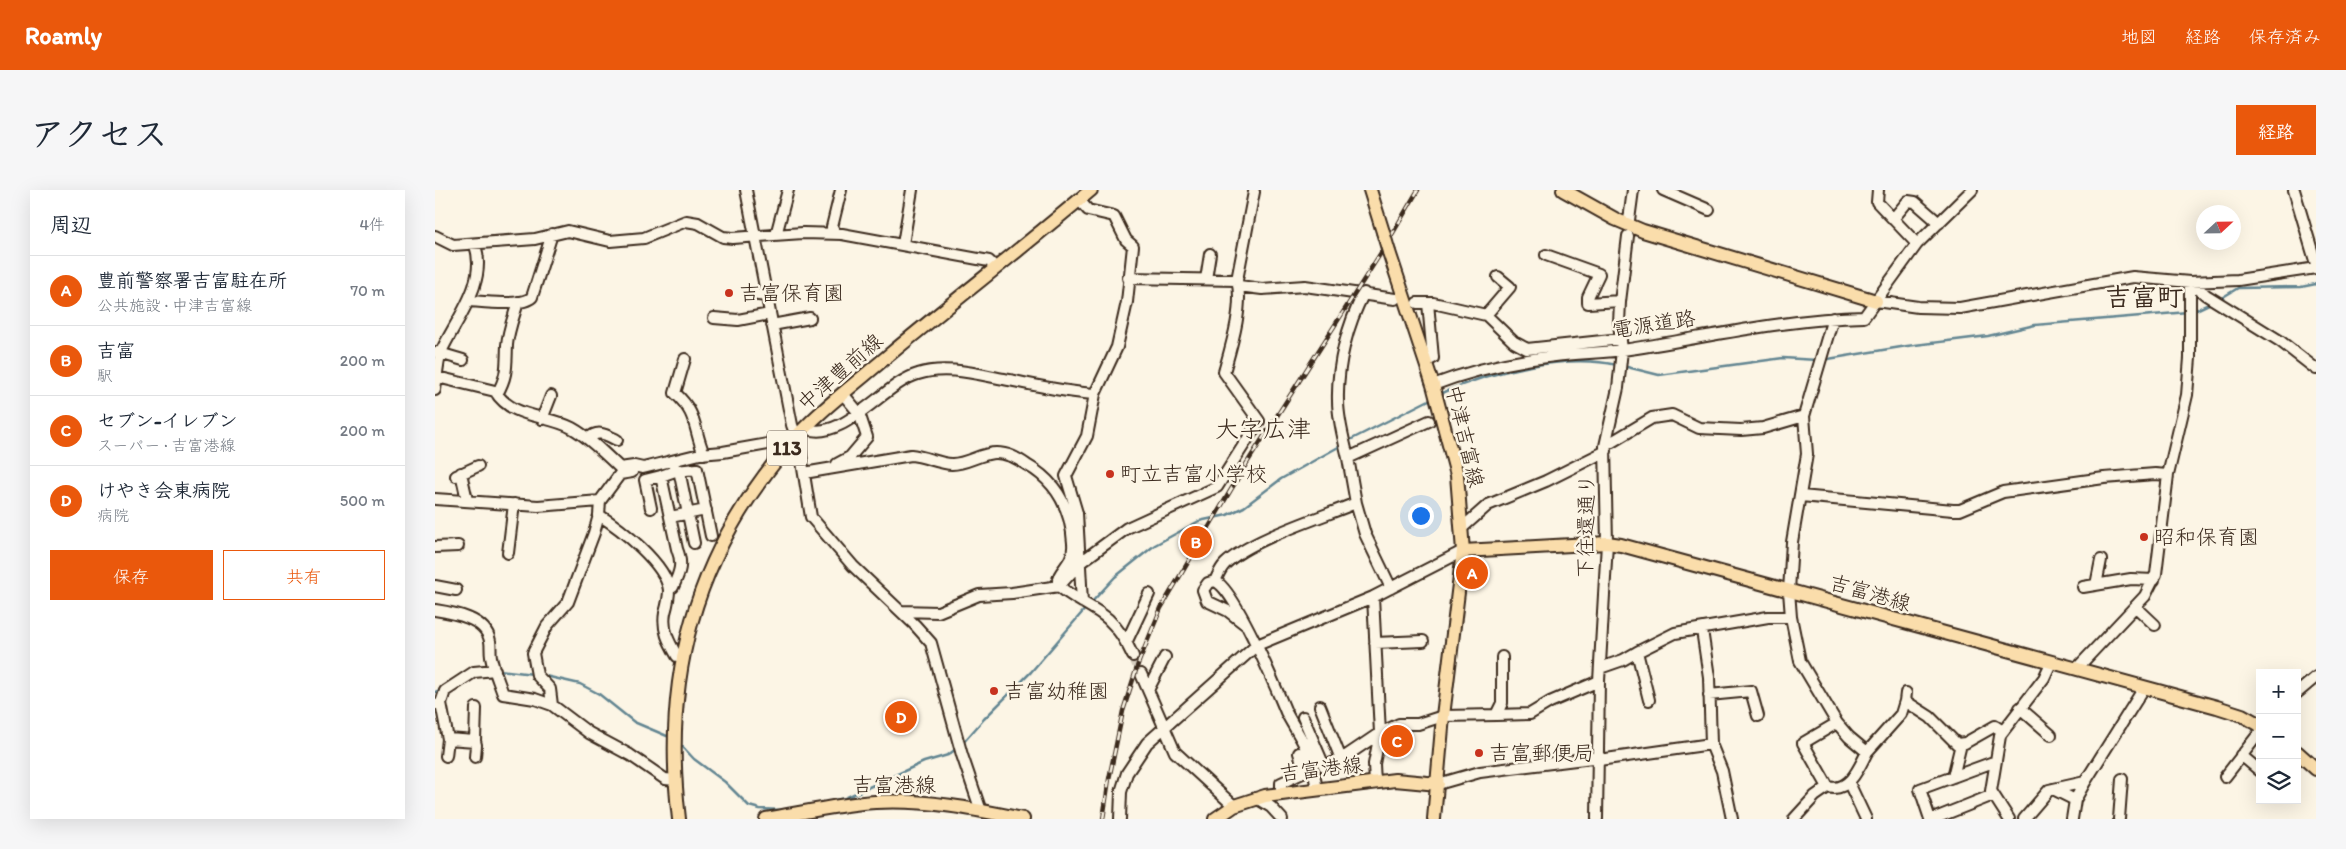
<!DOCTYPE html>
<html lang="ja">
<head>
<meta charset="utf-8">
<style>
  :root { --surface:#fff; --page:#f6f6f7; --text:#1f2937; --muted:#747a83; --line:#e0e1e3; --accent:#ea580c }
  body { margin:0; font-family:Itim,"Klee One",sans-serif; background:var(--page); color:var(--text) }
  .controls { position:absolute; right:15px; bottom:15px; display:grid; overflow:hidden; border-radius:0px; box-shadow:0 5px 20px #0002 }
  .controls button { width:45px; height:45px; display:grid; place-items:center; padding:0; border:0; border-bottom:1px solid var(--line); background:var(--surface); color:var(--text); font:25px sans-serif }
  .compass { position:absolute; left:1761px; top:15px; width:45px; height:45px; border-radius:50%; background:var(--surface); box-shadow:0 5px 20px #0002; rotate:68deg }
  .you { position:absolute; left:985px; top:325px; width:18px; height:18px; margin:-12px; border:4px solid #fff; border-radius:50%; background:#1a73e8; box-shadow:0 0 0 8px #1a73e833 }
  .badge { display:grid; place-items:center; width:32px; height:32px; border-radius:50%; background:var(--accent); color:#fff; font-size:16px; font-weight:700 }
  .pin { position:absolute; translate:-50% -50%; border:2px solid #fff; box-shadow:0 1px 5px #0006 }
  .list { margin:0; padding:0; list-style:none }
  h2 { display:flex; justify-content:space-between; align-items:center; height:65px; margin:0; padding:0 20px; font-size:21px }
  h2 small { font-size:16px; font-weight:400; color:var(--muted) }
  .list li { display:grid; grid-template-columns:32px 1fr auto; gap:15px; align-items:center; box-sizing:border-box; height:70px; padding:0 20px; border-top:1px solid var(--line) }
  .list b { display:block; font-size:19px; white-space:nowrap }
  .list p { margin:0; font-size:16px; white-space:nowrap; color:var(--muted) }
  .list em { font-size:16px; font-style:normal; color:var(--muted) }
  .actions { display:flex; gap:10px; padding:15px 20px }
  .actions a { flex:1; padding:11px 0; border:1px solid var(--accent); border-radius:0px; text-align:center; font-size:18px; color:var(--accent) }
  .actions .main { background:var(--accent); color:#fff }
  .icon { flex:none; width:28px; height:28px; fill:none; stroke:currentColor; stroke-width:2; stroke-linecap:round; stroke-linejoin:round }
  .map { position:relative; flex:none; width:1881px; height:629px; overflow:hidden; border-radius:0px }
  header { display:flex; align-items:center; gap:30px; box-sizing:border-box; height:70px; padding:0 25px; background:var(--accent); color:#fff }
  header strong { font-size:24px }
  nav { display:flex; gap:28px; margin-inline-start:auto; font-size:18px }
  .intro { display:flex; align-items:center; justify-content:space-between; box-sizing:border-box; height:120px; padding:0 30px }
  h1 { margin:0; font-size:35px }
  .button { padding:12px 22px; border-radius:0px; background:var(--accent); color:#fff; font-size:18px; font-weight:700 }
  main { display:flex; gap:30px; padding:0 30px }
  aside { flex:1; background:var(--surface); border-radius:0px; box-shadow:0 5px 20px #0002 }
  .map>svg:first-child { display:block }
</style>
</head>
<body>
<header>
<strong>Roamly</strong>
<nav><a>地図</a><a>経路</a><a>保存済み</a></nav>
</header>
<div class="intro"><h1>アクセス</h1><a class="button">経路</a></div>
<main>
<aside>
<h2>周辺<small>4件</small></h2>
<ul class="list">
<li><span class="badge">A</span><div><b>豊前警察署吉富駐在所</b><p>公共施設 · 中津吉富線</p></div><em>70 m</em></li>
<li><span class="badge">B</span><div><b>吉富</b><p>駅</p></div><em>200 m</em></li>
<li><span class="badge">C</span><div><b>セブン-イレブン</b><p>スーパー · 吉富港線</p></div><em>200 m</em></li>
<li><span class="badge">D</span><div><b>けやき会東病院</b><p>病院</p></div><em>500 m</em></li>
</ul>
<div class="actions"><a class="main">保存</a><a>共有</a></div>
</aside>
<div class="map">
<svg width="1881" height="629" viewBox="0 0 1881 629">
  <rect width="100%" height="100%" fill="#fcf5e5"/>
  <filter id="ink" filterUnits="userSpaceOnUse"><feTurbulence type="fractalNoise" baseFrequency=".02" numOctaves="2"/><feDisplacementMap in="SourceGraphic" scale="10" xChannelSelector="R" yChannelSelector="G"/><feConvolveMatrix kernelMatrix="1 2 1 2 8 2 1 2 1" color-interpolation-filters="sRGB"/></filter>
  <g filter="url(#ink)">
    <g fill="none" stroke-linecap="round" stroke-linejoin="round">
      <!-- stream -->
      <path stroke="#638692" stroke-width="2.5" d="M1783,110l20,-12 63,-1 15,-3
        M1759,121l19,-9
        M1387,170l85,-14 81,-10 47,-11 153,-13
        M1188,176l36,9 124,-17 34,2
        M1005,204c48,-22 125,-41 177,-29
        M911,252l87,-44
        M655,414l25,-27 40,-32 44,-24 28,-6 17,-8 37,-28 61,-34
        M64,480l34,4
        M106,485l39,9 19,10 35,28 33,14
        M0,502l8,-4
        M527,554l22,-25 47,-47 55,-64
        M247,556l12,13 31,23 24,24 11,3 23,1
        M400,610l10,-2 79,-36 24,-7 8,-6"/>
      <!-- minor-tunnel -->
      <path stroke="#d5ccbd" stroke-width="10" stroke-dasharray="10 5" stroke-linecap="butt" d="M698,466l8,18"/>
      <defs>
        <path id="minor" d="M311,0l46,235 7,19 12,73 42,49 62,59 16,18 31,112 19,56
          M1228,0l46,20
          M1443,0l-1,12 40,42
          M1859,0l22,74
          M644,10l9,10 26,6 12,24 7,6 -6,56 -10,45 -22,47 -8,42 -21,40 11,37 5,89
          M1458,29l15,-18 7,1 24,21
          M1194,30l4,-30
          M401,44l-4,-7 9,-37
          M341,45l12,-45
          M0,46l18,9 82,-6 33,-8 42,10 34,-3 42,-17 12,2 25,14 10,1 70,-5 39,1 147,27 6,6
          M468,54l9,-54
          M1111,65l53,19 -11,23v6l32,-2
          M693,88l109,2
          M771,89l4,-25
          M1755,92l16,13 74,46 36,28
          M804,96l23,3 43,-3 90,13
          M316,104l15,2
          M34,111c15,1 53,6 63,-4l20,-63
          M1441,111l42,6 42,1 173,-31 57,5 48,-2 78,-12
          M982,113h16l53,12 28,27 13,7 94,-10
          M1051,125l24,-28 -12,-10
          M279,128l24,2 32,-6
          M337,135l38,-7
          M1,162l27,8
          M250,169l-10,34c23,21 18,35 29,61
          M990,172l8,-4 -5,-55
          M2,187l58,14c17,28 51,23 77,37 18,10 33,26 48,40l14,-2 9,2 57,-14 23,-2 56,-10 9,4
          M998,195c39,-15 79,-24 122,-29 22,-3 45,-3 68,-6 81,-12 159,-31 241,-33l53,-73 55,-54
          M0,200c2,-12 2,-27 6,-38 15,-33 47,-69 34,-107
          M62,204c11,-19 9,-29 10,-49 1,-14 7,-29 11,-43
          M107,229l9,-23
          M370,238c37,16 78,-44 113,-54 27,-9 59,0 86,5 31,6 60,13 91,15
          M153,249c10,-10 18,-4 29,1
          M1170,256l47,-28 20,-3 27,13 42,2 22,-2 41,-12
          M913,268c-4,-18 -10,-38 -10,-57 -1,-36 9,-76 26,-108
          M402,274l13,-7 17,-20 -8,-24 -16,-19
          M244,280l15,73
          M240,281l22,-2 14,67
          M197,282l-12,2 -20,27 -1,14c21,13 67,49 70,75 0,7 -2,16 -4,23 -3,17 4,29 12,43h6
          M26,283l6,27
          M369,283l107,-18c13,1 29,9 41,9 15,0 29,-11 44,-11 12,0 21,5 31,12 30,17 44,44 46,78 2,22 -17,27 -15,41
          M21,286l22,-10
          M1366,306l152,14h7l43,-18 101,-14 51,-4 13,1
          M0,309l103,7 62,-5
          M921,313l-8,-45 81,-37
          M216,318l-6,-28 16,-4
          M235,327l36,-7
          M1027,338l26,-23 58,-24 60,-30
          M0,357l23,-1
          M73,363l6,-49
          M780,391c3,-6 5,-12 10,-17 24,-24 97,-47 131,-61l9,31 26,54
          M1661,395l5,-25
          M0,396l21,4
          M624,396l22,-24 46,-34 90,-41 42,-66 -35,-49c7,-25 20,-66 13,-92l17,-88
          M1648,397l48,-8 23,1
          M234,399l4,-2c7,-15 10,-23 4,-38l-16,-73 14,-5 -2,-10
          M938,407l7,136 -6,31 1,19
          M1701,417l19,18
          M0,420c19,3 51,8 55,31 1,5 0,11 1,16 2,12 8,25 12,37l32,5 17,6 37,28 41,22 35,24 10,1
          M466,421l37,1 41,-17 33,-2 47,-7c14,13 34,20 49,33 11,10 19,24 25,37
          M811,435l-18,-14 -21,-10 -4,-11 5,-7 7,-2c20,8 61,107 71,131 8,16 19,30 25,48 3,10 4,20 6,30
          M1267,440l7,47 2,67 11,27 10,48
          M691,453l23,-49
          M940,453l48,-2
          M1202,462l38,-19 93,-16h23
          M1165,478l23,-8 14,-8 12,48
          M1644,480l1,-5 65,-69 11,-22 12,-99 19,-80 3,-37v-76
          M706,484l34,78 59,54
          M713,500l17,-33
          M1471,503l-1,8 25,16 27,27 8,-1 30,-17 6,4 -10,61 18,28
          M1862,503l19,-16
          M1274,505l42,-4 7,25
          M6,513l7,36 -2,17
          M0,514l6,-1 4,-12 29,-19 21,-2
          M117,515l-2,-16 -13,-14 -4,-22 14,-27 21,-24 26,-69 5,-18
          M885,516l21,53
          M1585,518l31,27
          M1061,525l34,-1 20,-12 49,-21
          M868,527l21,49 16,-6 40,-27 19,-9h19l25,-8 53,-1 6,-12v-46
          M1566,544l43,-56 7,-15
          M13,549l27,2 1,4 -1,12
          M40,551l1,-33
          M1432,562l34,-38 4,-13
          M1806,565l19,16
          M1164,570l112,-16
          M1518,587l8,-33
          M1790,587l35,-45
          M1414,593l17,36
          M1003,594l42,-12 120,-15
          M1393,597l-25,-44 34,-20
          M1618,599l22,11
          M846,604v-11l24,-11 -6,-19
          M823,609l13,8 11,12
          M685,629l1,-27 6,-19 20,-30 110,-98 116,-48 90,-46
          M1162,629l2,-138 8,-138 -2,-97 13,-58 4,-38 -3,-27 1,-21 8,-66
          M1359,629l21,-23 13,-9c21,6 31,-19 39,-35l-18,-15 -12,-14 -37,-62 -9,-44 -2,-26 3,-49 15,-88 -3,-38 29,-98
          M1495,629l-10,-30 76,-28
          M1498,629l60,-24
          M1589,629l25,-29 36,-8
          M1637,629l3,-19 10,-18 59,-94
          M1684,629l3,-40"/>
        <path id="major" d="M935,0l13,42
          M1128,0l52,29 28,12 233,70
          M954,62l44,133 24,90 6,76 -20,165 -9,103
          M1028,361l144,-8 14,2 596,162 25,8 18,10
          M1862,562l19,17
          M244,629c-17,-142 15,-263 109,-373 29,-34 67,-62 101,-91 67,-56 136,-109 202,-165
          M331,629c36,-6 73,-15 109,-17 50,-3 99,7 148,17
          M780,629l19,-13 31,-10 130,-16 43,4"/>
      </defs>
      <!-- minor casing -->
      <use href="#minor" stroke="#3b2a1e" stroke-width="14"/>
      <!-- major casing -->
      <use href="#major" stroke="#3b2a1e" stroke-width="16"/>
      <!-- minor -->
      <use href="#minor" stroke="#fcf5e5" stroke-width="10"/>
      <!-- major -->
      <use href="#major" stroke="#faddab" stroke-width="12"/>
      <defs>
        <path id="rail" d="M668,629l6,-40 14,-68 15,-47 23,-56 84,-142 139,-218 34,-58"/>
      </defs>
      <!-- rail casing -->
      <use href="#rail" stroke="#3b2a1e" stroke-width="4.5"/>
      <!-- rail -->
      <use href="#rail" stroke="#fcf5e5" stroke-width="2.5" stroke-dasharray="8" stroke-linecap="butt"/>
      <defs>
        <path id="major-bridge" d="M948,42l6,20"/>
      </defs>
      <!-- major-bridge casing -->
      <use href="#major-bridge" stroke="#3b2a1e" stroke-width="16" stroke-linecap="butt"/>
      <!-- major-bridge -->
      <use href="#major-bridge" stroke="#faddab" stroke-width="12"/>
    </g>
  </g>
  <!-- markers -->
  <g fill="#c8321e" stroke="#fcf5e5" stroke-width="2">
    <circle cx="294" cy="103" r="5"/>
    <circle cx="675" cy="284" r="5"/>
    <circle cx="1709" cy="347" r="5"/>
    <circle cx="559" cy="501" r="5"/>
    <circle cx="1044" cy="563" r="5"/>
  </g>
  <g text-anchor="middle" stroke-width="5" stroke-linejoin="round" paint-order="stroke">
    <!-- shield labels -->
    <rect fill="#fcf5e5" stroke="#75675a" stroke-width="1" x="332" y="240.5" width="40" height="35" rx="4"/>
    <g font-size="20" font-weight="bold" fill="#3b2a1e">
      <text x="352" y="265">113</text>
    </g>
    <!-- poi labels -->
    <g font-size="21" fill="#3b2a1e" stroke="#fcf5e5" text-anchor="start">
      <text x="304" y="110">吉富保育園</text>
      <text x="685" y="291">町立吉富小学校</text>
      <text x="1719" y="354">昭和保育園</text>
      <text x="569" y="508">吉富幼稚園</text>
      <text x="1054" y="570">吉富郵便局</text>
    </g>
    <!-- street labels -->
    <g font-size="21" fill="#3b2a1e" stroke="#fcf5e5">
      <text transform="translate(1219 134) rotate(-9)" y="7">電源道路</text>
      <text transform="translate(405 182) rotate(-41)" y="7">中津豊前線</text>
      <text transform="translate(1030 246) rotate(77)" y="7">中津吉富線</text>
      <text transform="translate(1151 336) rotate(-89)" y="7">下往還通り</text>
      <text transform="translate(1435 403) rotate(16)" y="7">吉富港線</text>
      <text transform="translate(886 579) rotate(-7)" y="7">吉富港線</text>
      <text x="459" y="602">吉富港線</text>
    </g>
    <!-- quarter labels -->
    <g font-size="24" fill="#3b2a1e" stroke="#fcf5e5">
      <text x="828" y="247">大字広津</text>
    </g>
    <!-- district labels -->
    <g font-size="26" font-weight="bold" fill="#3b2a1e" stroke="#fcf5e5">
      <text x="1709" y="116">吉富町</text>
    </g>
  </g>
</svg>
<div class="controls">
<button>+</button>
<button>−</button>
<button><svg class="icon" aria-label="layers" viewBox="0 0 24 24"><path d="M12 4l9 5-9 5-9-5zM3 14l9 5 9-5"/></svg></button>
</div>
<svg class="compass" viewBox="-18 -18 36 36"><path d="M0-13l5 13h-10z" fill="#e53935"/><path d="M0 13l5-13h-10z" fill="#747a83"/></svg>
<div class="you"></div>
<div class="pin badge" style="left:1037px;top:383px">A</div>
<div class="pin badge" style="left:761px;top:352px">B</div>
<div class="pin badge" style="left:962px;top:551px">C</div>
<div class="pin badge" style="left:466px;top:527px">D</div>
</div>
</main>
</body>
</html>
